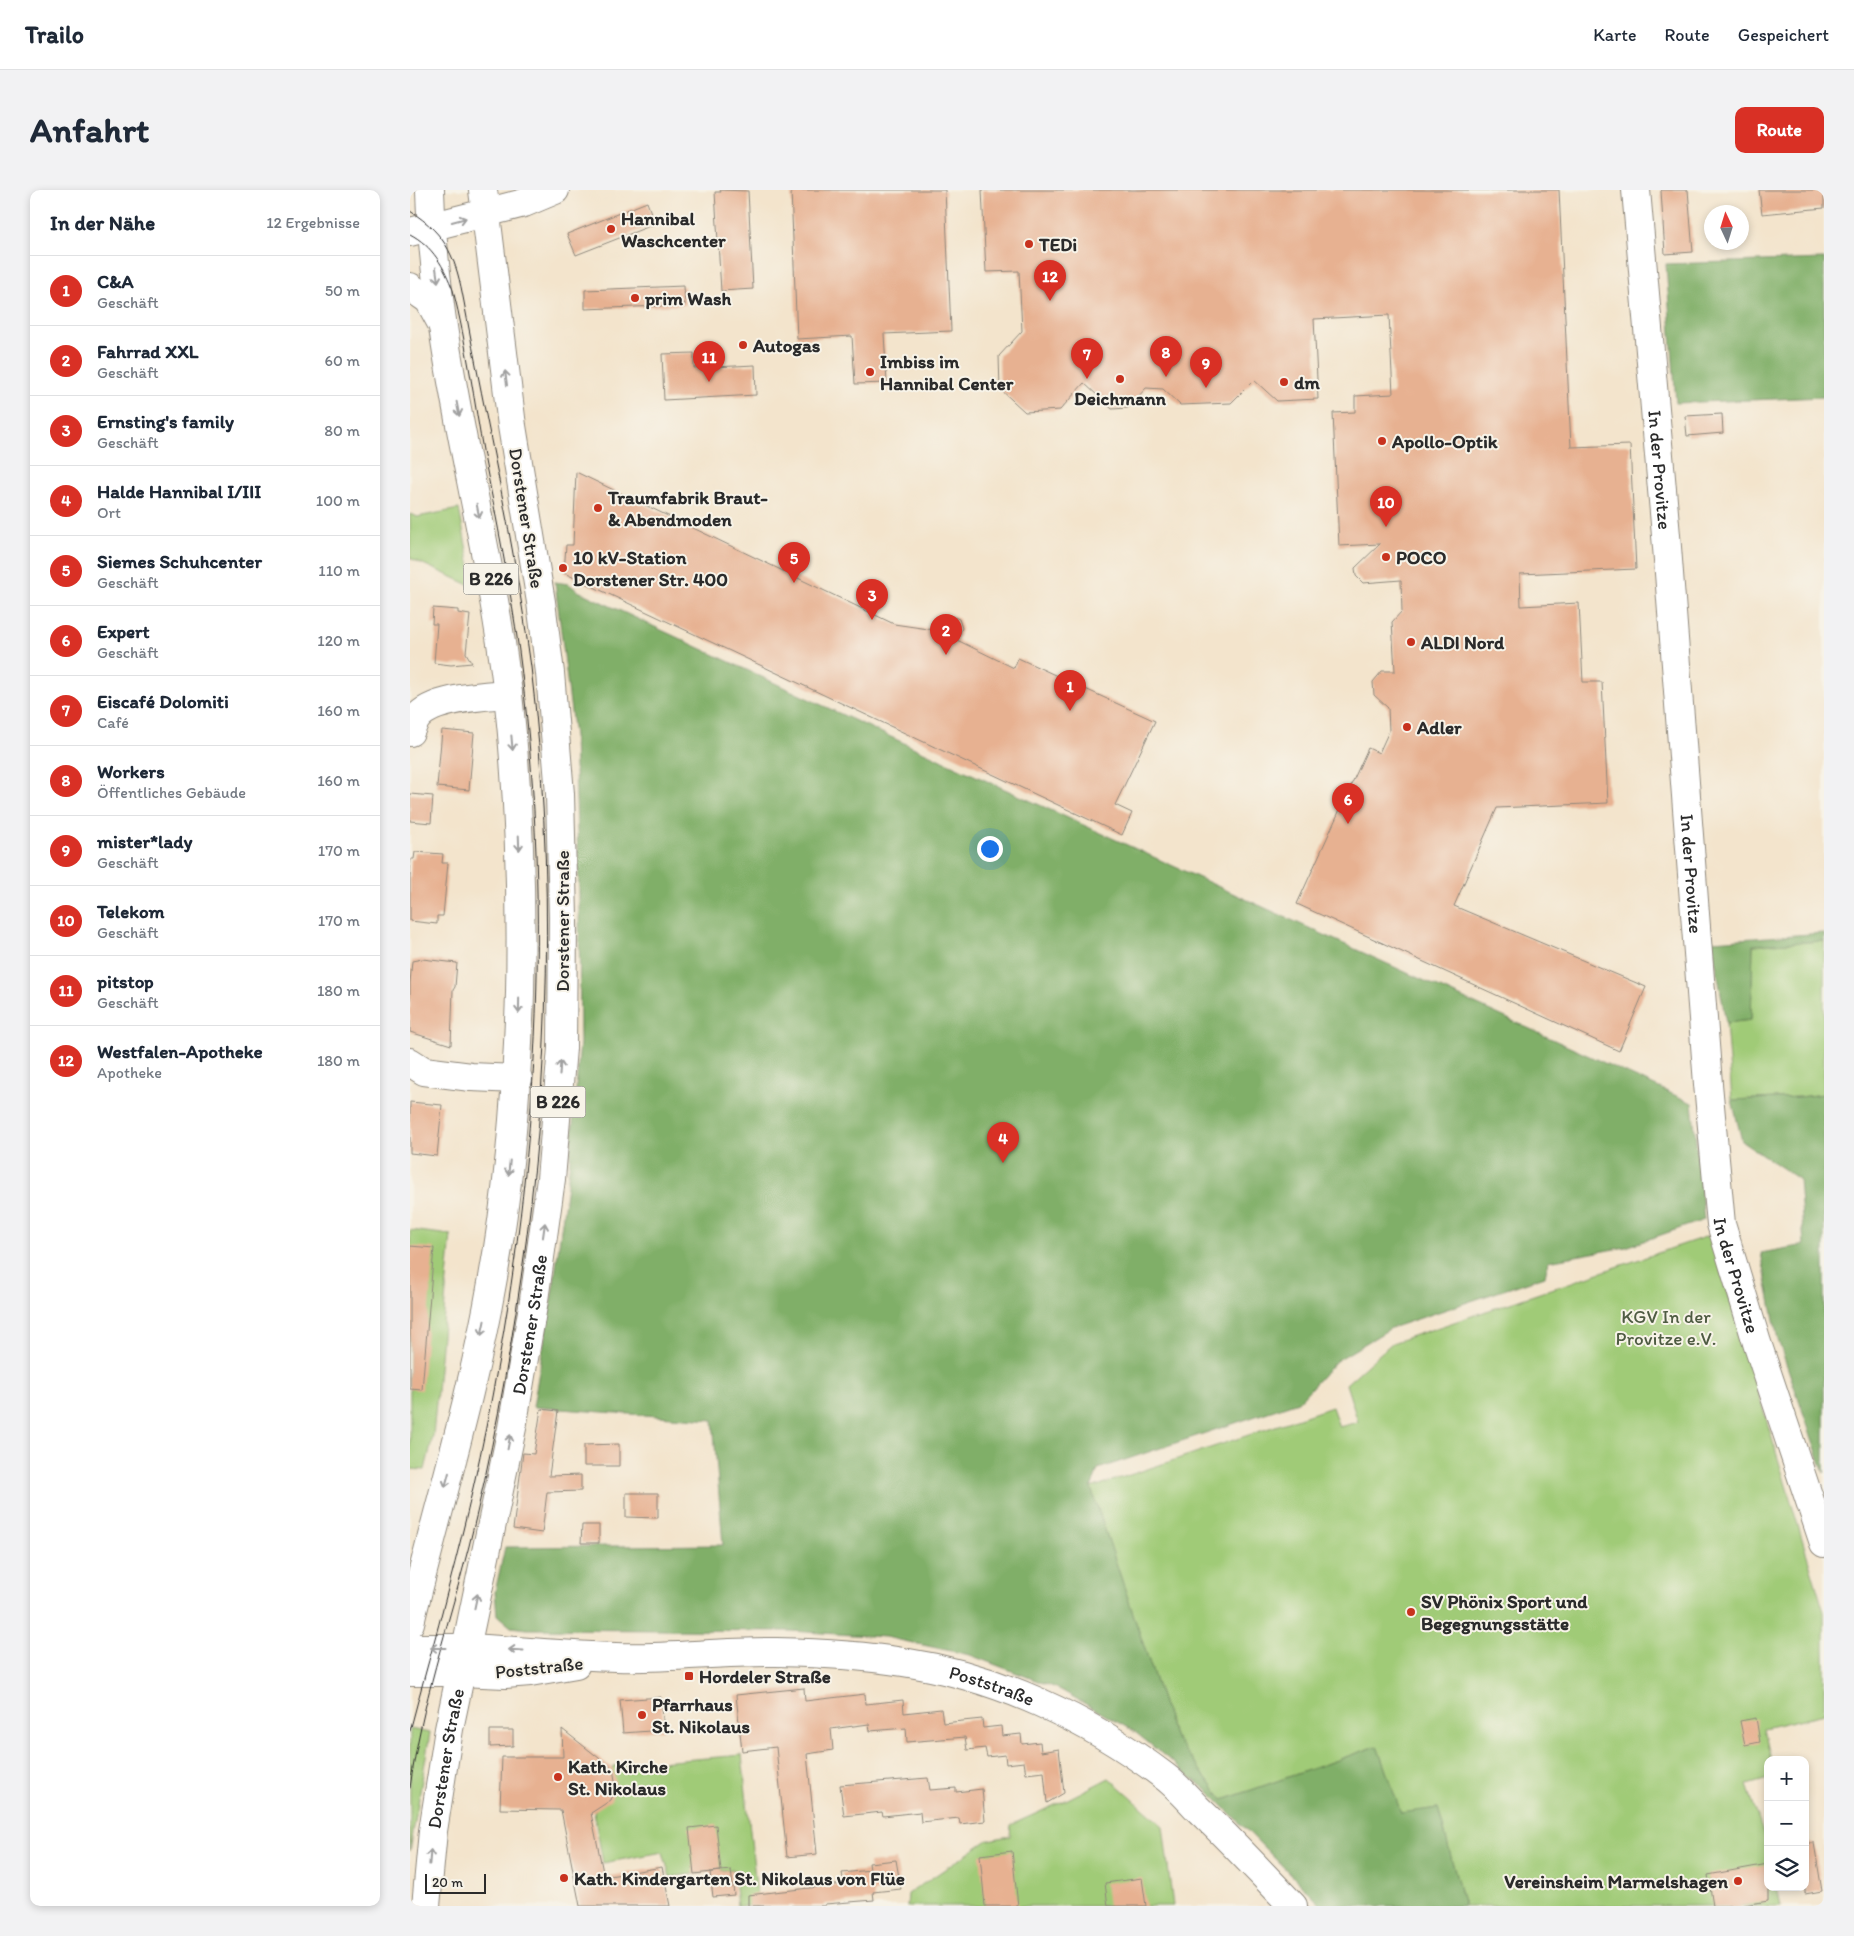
<!DOCTYPE html>
<html lang="de">
<head>
<meta charset="utf-8">
<style>
  :root { --surface:#fff; --page:#f2f2f3; --text:#1f2937; --muted:#747a83; --line:#e0e1e3; --accent:#d93025 }
  body { margin:0; font-family:Itim,sans-serif; background:var(--page); color:var(--text) }
  .controls { position:absolute; right:15px; bottom:15px; display:grid; overflow:hidden; border-radius:10px; box-shadow:0 2px 8px #0003 }
  .controls button { width:45px; height:45px; display:grid; place-items:center; padding:0; border:0; border-bottom:1px solid var(--line); background:var(--surface); color:var(--text); font:25px sans-serif }
  .compass { position:absolute; left:1294px; top:15px; width:45px; height:45px; border-radius:50%; background:var(--surface); box-shadow:0 2px 8px #0003; rotate:356deg }
  .scale { position:absolute; left:15px; bottom:12px; width:61px; box-sizing:border-box; padding-left:5px; border:2px solid #2b2b2b; border-top:0; font-size:14px; line-height:18px; white-space:nowrap; color:#2b2b2b; -webkit-text-stroke:4px #f7f3e8; paint-order:stroke }
  .you { position:absolute; left:579px; top:658px; width:18px; height:18px; margin:-12px; border:4px solid #fff; border-radius:50%; background:#1a73e8; box-shadow:0 0 0 8px #1a73e833 }
  .badge { display:grid; place-items:center; width:32px; height:32px; border-radius:50%; background:var(--accent); color:#fff; font-size:16px; font-weight:700 }
  .pin { position:absolute; translate:-50% -41px; filter:drop-shadow(0 1px 2px #0008) }
  .pin::after { content:''; position:absolute; top:26px; width:18px; height:15px; background:inherit; clip-path:polygon(0 0,100% 0,50% 100%) }
  .list { margin:0; padding:0; list-style:none }
  h2 { display:flex; justify-content:space-between; align-items:center; height:65px; margin:0; padding:0 20px; font-size:21px }
  h2 small { font-size:16px; font-weight:400; color:var(--muted) }
  .list li { display:grid; grid-template-columns:32px 1fr auto; gap:15px; align-items:center; box-sizing:border-box; height:70px; padding:0 20px; border-top:1px solid var(--line) }
  .list b { display:block; font-size:19px; white-space:nowrap }
  .list p { margin:0; font-size:16px; white-space:nowrap; color:var(--muted) }
  .list em { font-size:16px; font-style:normal; color:var(--muted) }
  .icon { flex:none; width:28px; height:28px; fill:none; stroke:currentColor; stroke-width:2; stroke-linecap:round; stroke-linejoin:round }
  .map { position:relative; flex:none; width:1414px; height:1716px; overflow:hidden; border-radius:10px }
  header { display:flex; align-items:center; gap:30px; box-sizing:border-box; height:70px; padding:0 25px; background:var(--surface); border-bottom:1px solid var(--line) }
  header strong { font-size:24px }
  nav { display:flex; gap:28px; margin-inline-start:auto; font-size:18px }
  .intro { display:flex; align-items:center; justify-content:space-between; box-sizing:border-box; height:120px; padding:0 30px }
  h1 { margin:0; font-size:35px }
  .button { padding:12px 22px; border-radius:10px; background:var(--accent); color:#fff; font-size:18px; font-weight:700 }
  main { display:flex; gap:30px; padding:0 30px }
  aside { flex:1; background:var(--surface); border-radius:10px; box-shadow:0 2px 8px #0003 }
  .map>svg:first-child { display:block }
</style>
</head>
<body>
<header>
<strong>Trailo</strong>
<nav><a>Karte</a><a>Route</a><a>Gespeichert</a></nav>
</header>
<div class="intro"><h1>Anfahrt</h1><a class="button">Route</a></div>
<main>
<aside>
<h2>In der Nähe<small>12 Ergebnisse</small></h2>
<ul class="list">
<li><span class="badge">1</span><div><b>C&amp;A</b><p>Geschäft</p></div><em>50 m</em></li>
<li><span class="badge">2</span><div><b>Fahrrad XXL</b><p>Geschäft</p></div><em>60 m</em></li>
<li><span class="badge">3</span><div><b>Ernsting's family</b><p>Geschäft</p></div><em>80 m</em></li>
<li><span class="badge">4</span><div><b>Halde Hannibal I/III</b><p>Ort</p></div><em>100 m</em></li>
<li><span class="badge">5</span><div><b>Siemes Schuhcenter</b><p>Geschäft</p></div><em>110 m</em></li>
<li><span class="badge">6</span><div><b>Expert</b><p>Geschäft</p></div><em>120 m</em></li>
<li><span class="badge">7</span><div><b>Eiscafé Dolomiti</b><p>Café</p></div><em>160 m</em></li>
<li><span class="badge">8</span><div><b>Workers</b><p>Öffentliches Gebäude</p></div><em>160 m</em></li>
<li><span class="badge">9</span><div><b>mister*lady</b><p>Geschäft</p></div><em>170 m</em></li>
<li><span class="badge">10</span><div><b>Telekom</b><p>Geschäft</p></div><em>170 m</em></li>
<li><span class="badge">11</span><div><b>pitstop</b><p>Geschäft</p></div><em>180 m</em></li>
<li><span class="badge">12</span><div><b>Westfalen-Apotheke</b><p>Apotheke</p></div><em>180 m</em></li>
</ul>
</aside>
<div class="map">
<svg width="1414" height="1716" viewBox="0 0 1414 1716">
  <rect width="100%" height="100%" fill="#f7f3e8"/>
  <filter id="ink" filterUnits="userSpaceOnUse"><feTurbulence type="fractalNoise" baseFrequency=".02" numOctaves="2"/><feDisplacementMap in="SourceGraphic" scale="10" xChannelSelector="R" yChannelSelector="G"/><feConvolveMatrix kernelMatrix="1 2 1 2 8 2 1 2 1" color-interpolation-filters="sRGB"/></filter>
  <filter id="wash" filterUnits="userSpaceOnUse"><feTurbulence type="fractalNoise" baseFrequency=".0096" numOctaves="4" result="noise"/><feDisplacementMap in="SourceGraphic" scale="20" xChannelSelector="R" yChannelSelector="G"/><feGaussianBlur stdDeviation="1.12" result="paint"/><feColorMatrix in="noise" values="0 0 0 0 0 0 0 0 0 0 0 0 0 0 0 0 0 1.4 0 .05"/><feComposite in="paint" operator="in"/></filter>
  <g filter="url(#wash)">
    <rect width="100%" height="100%" fill="#f3e4cc"/>
    <!-- green -->
    <path fill="#a0cb77" stroke="#667b51" d="M49,319l15,78 -64,-29v-44l7,3z
      M1414,751v153l-24,3 -68,3 -6,-77 25,-3 2,-75z
      M0,1040l41,5 -18,201 -8,34 -15,-1z
      M1301,1045l113,377v102l-60,14 7,32h-3v19l-21,6 21,63v39h9l4,19h-317l-26,-98 -37,6 -24,-68 -154,54 -49,-64 -83,-248 241,-81 7,20 19,-5 -12,-38 46,-41z
      M0,1539l20,4 -20,118z
      M332,1565l16,151h-21l-4,-37 -63,8 -7,-25 -60,11 -9,-50 19,-47z
      M699,1588l54,48 10,80h-266l1,-12 80,-54 22,-4 1,-11 57,-26z"/>
    <!-- forest -->
    <path fill="#80af68" stroke="#566d4a" d="M1414,69v138l-148,6 -10,-139z
      M145,392l14,2 9,7 280,131 834,381 12,117 -78,27 -78,14 -3,15 -154,52 -55,33 -38,41 -200,67 -7,19 83,248 49,64 154,-54 24,67 37,-5 26,98h-142l-113,-114 -74,-60 -76,-43 -89,-34 -85,-18 -95,-6 -264,-2 -15,-2 -14,-12 -2,-23 10,-45 218,-2 -10,-125 -180,-13 21,-125 15,-112 11,-127 -1,-154 -5,-153z
      M1414,743v8l-71,4 -2,75 -25,3 -14,-82z
      M1414,904v379l-46,-133 -17,-87 43,-8 -5,-66 -57,-38 -10,-41 68,-3z"/>
    <g id="blocks">
      <!-- building -->
      <path fill="#e7b191" d="M310,0l28,1 5,98 -32,2 -6,-99h6z
        M381,0h154l6,141 -67,3 3,49 -32,1 -3,-48 -55,3z
        M572,0h577l12,257 59,-2 6,124 -116,5 1,32 58,-3 4,79h19l6,121 -111,5 -43,98 192,81 -27,64 -322,-147 71,-156 11,5 10,-22 -1,-23 -14,-13 -1,-13 9,-11h13l-3,-49 10,-11 -1,-31 -38,3 -7,-7 -1,-8 25,-24 -41,2 -6,-133 22,-1v-16l38,-2 -4,-79 -75,4 4,80 -41,2 -23,-21 -23,23 -51,2 -17,-16 -17,-1 -18,20 -16,1 -28,-26 -24,27 -35,2 -25,-23 -1,-33 23,-25 -3,-60 -33,1z
        M1252,0h26l5,62 -28,2 -4,-63z
        M1349,0h65v18l-62,6z
        M237,12l8,22 -79,31 -9,-21z
        M274,96l1,19 -100,4v-19z
        M284,163v15l61,-3 1,30 -92,5 -2,-46z
        M1312,224l1,19 -36,3 -2,-20z
        M166,282l318,152 41,6 6,-11 10,-3 8,3 3,9 -5,12 57,28 4,-10 137,63 -40,84 17,8 -10,22 -558,-262 2,-28h7z
        M23,418l25,2v3l12,2 -4,38 6,10 -21,2 -17,-2 3,-39h-5z
        M32,540l32,3 -5,57 -32,-3z
        M0,604l23,2 -2,27 -21,-2z
        M5,662l28,2 -1,9h6l-5,53h-6v8l-27,-3v-43l1,-19h3z
        M12,769l35,4 -2,24 -2,3 -2,55 -41,-13v-49l2,-22z
        M0,912l32,3 -5,51 -27,-3z
        M0,1056l24,2 -12,142 -12,-1z
        M131,1219l17,2 -9,65 32,-1v16l-34,1 -5,41 -29,-4 10,-76 11,1z
        M209,1254v22h-35v-21z
        M216,1303h32v25l-32,-1z
        M172,1335h17v18h-18z
        M394,1498l1,13 60,-7 1,10 37,-4 1,13 37,-4 2,14 39,-4 1,9 18,-2 1,10 19,-2 1,10 18,-2 1,10 18,-3 5,44 -17,10 -3,-31 -18,2 -2,-12 -18,2 -1,-9 -18,2 -2,-9 -18,2 -2,-13 -58,5 -1,-14 -36,3 -1,-7 -38,5 2,21 -26,4 10,100 -30,3 -11,-110 -34,4 -6,-56z
        M251,1507l3,33 -41,3 -3,-33z
        M1346,1528l4,24 -15,3 -5,-24z
        M152,1539l51,40 3,17 -5,14 -20,13 13,64 58,-10 8,39h-90l-19,-96 -61,-1 2,-52h61z
        M80,1540h23v16l-23,1z
        M518,1588l2,12 26,-2v4l26,-3 3,32 -25,3 -1,-6 -38,4 -1,-10 -37,4 -1,-4 -38,4 -4,-31z
        M306,1635l5,46 -27,3 -5,-46z
        M1395,1653h9l8,48 -17,3z
        M602,1661l6,55h-33l-5,-51z
        M486,1670l5,29 -28,3 1,8 -49,4v2h-77v-11l96,-11 -2,-11 28,-3 -1,-7z
        M1358,1674v37l-29,5h-26l-5,-31z
        M321,1680l3,25 -21,2 -3,-25z
        M732,1688l4,28h-38l-3,-23z"/>
    </g>
  </g>
  <g filter="url(#ink)">
    <use href="#blocks" fill-opacity="0" stroke="#8f887c" stroke-width="1"/>
    <g fill="none" stroke-linecap="round" stroke-linejoin="round">
      <defs>
        <g id="minor">
          <path id="s1" d="M1226,0l31,357 41,537 13,140 36,119 67,200"/>
          <path d="M75,23l39,-10 31,-13"/>
          <path d="M0,542c2,-5 4,-10 7,-14 15,-20 67,-22 91,-24"/>
          <path d="M0,872l14,9 47,6 47,2"/>
          <path id="s2" d="M55,1458c51,2 101,8 151,9 53,2 106,-6 160,-5 42,1 85,3 127,10 94,14 186,57 261,114 12,9 23,21 33,32 33,31 64,65 96,98"/>
          <path d="M51,1482l44,2 25,-2 46,-8"/>
        </g>
        <g id="major">
          <path d="M0,42l75,-19"/>
          <path d="M0,97l19,13 13,24"/>
          <path d="M0,1433c27,-113 62,-225 82,-340 18,-97 25,-192 28,-290 2,-100 -1,-200 -12,-299 -20,-169 -73,-334 -78,-504"/>
          <path d="M0,1458h55"/>
          <path d="M0,1482h51"/>
          <path id="s3" d="M16,1716l7,-75 16,-102 63,-301 22,-128 17,-121 11,-131 1,-130 -3,-124 -10,-121 -9,-71 -29,-176 -29,-236"/>
        </g>
      </defs>
      <!-- minor casing -->
      <use href="#minor" stroke="#8f887c" stroke-width="30"/>
      <!-- major casing -->
      <use href="#major" stroke="#8f887c" stroke-width="30"/>
      <!-- minor -->
      <use href="#minor" stroke="#fff" stroke-width="28"/>
      <!-- major -->
      <use href="#major" stroke="#fff" stroke-width="28"/>
      <!-- tram -->
      <path stroke="#2b2b2b" stroke-width="1" d="M0,21c38,24 46,48 54,91 22,121 51,242 67,365 24,203 20,409 -10,611 -13,90 -30,180 -52,268 -21,80 -48,160 -59,242
        M0,44c23,12 34,33 43,56 14,55 21,111 31,166 13,65 26,130 35,195 32,240 21,486 -23,724 -13,72 -29,143 -48,214 -12,48 -26,95 -38,142"/>
    </g>
    <!-- one-way arrows -->
    <defs><path id="oneway-shaft" d="M-6 0H5M1.5-3L5.5 0L1.5 3" fill="none" stroke-width="1.6" stroke-linecap="round" stroke-linejoin="round" transform="scale(1.25)"/></defs>
    <g stroke="#a0a0a0">
      <use href="#oneway-shaft" transform="translate(49 30) rotate(-15)"/>
      <use href="#oneway-shaft" transform="translate(27 85) rotate(82)"/>
      <use href="#oneway-shaft" transform="translate(96 188) rotate(-98)"/>
      <use href="#oneway-shaft" transform="translate(48 219) rotate(79)"/>
      <use href="#oneway-shaft" transform="translate(68 321) rotate(79)"/>
      <use href="#oneway-shaft" transform="translate(102 553) rotate(85)"/>
      <use href="#oneway-shaft" transform="translate(109 653) rotate(88)"/>
      <use href="#oneway-shaft" transform="translate(109 816) rotate(91)"/>
      <use href="#oneway-shaft" transform="translate(150 878) rotate(-86)"/>
      <use href="#oneway-shaft" transform="translate(99 978) rotate(96)"/>
      <use href="#oneway-shaft" transform="translate(134 1040) rotate(-82)"/>
      <use href="#oneway-shaft" transform="translate(73 1138) rotate(102)"/>
      <use href="#oneway-shaft" transform="translate(99 1252) rotate(-79)"/>
      <use href="#oneway-shaft" transform="translate(37 1290) rotate(105)"/>
      <use href="#oneway-shaft" transform="translate(66 1411) rotate(-78)"/>
      <use href="#oneway-shaft" transform="translate(28 1458) rotate(-180)"/>
      <use href="#oneway-shaft" transform="translate(106 1460) rotate(-177)"/>
      <use href="#oneway-shaft" transform="translate(20 1667) rotate(-85)"/>
    </g>
  </g>
  <!-- markers -->
  <g fill="#c8321e" stroke="#f7f3e8" stroke-width="2">
    <circle cx="201" cy="39" r="5"/>
    <circle cx="619" cy="54" r="5"/>
    <circle cx="225" cy="108" r="5"/>
    <circle cx="333" cy="155" r="5"/>
    <circle cx="460" cy="182" r="5"/>
    <circle cx="710" cy="189" r="5"/>
    <circle cx="874" cy="192" r="5"/>
    <circle cx="972" cy="251" r="5"/>
    <circle cx="188" cy="318" r="5"/>
    <circle cx="976" cy="367" r="5"/>
    <circle cx="153" cy="378" r="5"/>
    <circle cx="1001" cy="452" r="5"/>
    <circle cx="997" cy="537" r="5"/>
    <circle cx="1001" cy="1422" r="5"/>
    <rect x="274" y="1481" width="10" height="10" rx="2.5"/>
    <circle cx="232" cy="1525" r="5"/>
    <circle cx="148" cy="1587" r="5"/>
    <circle cx="154" cy="1688" r="5"/>
    <circle cx="1328" cy="1691" r="5"/>
  </g>
  <g text-anchor="middle" stroke-width="4" stroke-linejoin="round" paint-order="stroke">
    <!-- shield labels -->
    <g fill="#f7f3e8" stroke="#686764" stroke-width="1">
      <rect x="53.5" y="373.5" width="55" height="31" rx="4"/>
      <rect x="120.5" y="896.5" width="55" height="31" rx="4"/>
    </g>
    <g font-size="18" font-weight="bold" fill="#2b2b2b">
      <text x="81" y="395">B 226</text>
      <text x="148" y="918">B 226</text>
    </g>
    <!-- poi labels -->
    <g font-size="19" font-weight="bold" fill="#2b2b2b" stroke="#f7f3e8" text-anchor="start">
      <text x="211" y="35">Hannibal<tspan x="211" dy="22">Waschcenter</tspan></text>
      <text x="629" y="61">TEDi</text>
      <text x="235" y="115">prim Wash</text>
      <text x="343" y="162">Autogas</text>
      <text x="470" y="178">Imbiss im<tspan x="470" dy="22">Hannibal Center</tspan></text>
      <text x="884" y="199">dm</text>
      <text x="710" y="215" text-anchor="middle">Deichmann</text>
      <text x="982" y="258">Apollo-Optik</text>
      <text x="198" y="314">Traumfabrik Braut-<tspan x="198" dy="22">&amp; Abendmoden</tspan></text>
      <text x="163" y="374">10 kV-Station<tspan x="163" dy="22">Dorstener Str. 400</tspan></text>
      <text x="986" y="374">POCO</text>
      <text x="1011" y="459">ALDI Nord</text>
      <text x="1007" y="544">Adler</text>
      <text x="1011" y="1418">SV Phönix Sport und<tspan x="1011" dy="22">Begegnungsstätte</tspan></text>
      <text x="289" y="1493">Hordeler Straße</text>
      <text x="242" y="1521">Pfarrhaus<tspan x="242" dy="22">St. Nikolaus</tspan></text>
      <text x="158" y="1583">Kath. Kirche<tspan x="158" dy="22">St. Nikolaus</tspan></text>
      <text x="164" y="1695">Kath. Kindergarten St. Nikolaus von Flüe</text>
      <text x="1318" y="1698" text-anchor="end">Vereinsheim Marmelshagen</text>
    </g>
    <!-- street labels -->
    <g font-size="19" fill="#2b2b2b" stroke="#f7f3e8">
      <text dy="7" stroke="none"><textPath href="#s1" startOffset="281">In der Provitze</textPath></text>
      <text transform="translate(117 328) rotate(81)" y="7">Dorstener Straße</text>
      <text dy="7" stroke="none"><textPath href="#s1" startOffset="686">In der Provitze</textPath></text>
      <text transform="translate(152 731) rotate(-90)" y="7">Dorstener Straße</text>
      <text dy="7" stroke="none"><textPath href="#s1" startOffset="1091">In der Provitze</textPath></text>
      <text dy="7" stroke="none"><textPath href="#s3" startOffset="591">Dorstener Straße</textPath></text>
      <text transform="translate(129 1477) rotate(-6)" y="7">Poststraße</text>
      <text dy="7" stroke="none"><textPath href="#s2" startOffset="531">Poststraße</textPath></text>
      <text dy="7" stroke="none"><textPath href="#s3" startOffset="149">Dorstener Straße</textPath></text>
    </g>
    <!-- park labels -->
    <g font-size="19" fill="#4e5b42" stroke="#f7f3e8">
      <text x="1256" y="1133">KGV In der<tspan x="1256" dy="22">Provitze e.V.</tspan></text>
    </g>
  </g>
</svg>
<div class="controls">
<button>+</button>
<button>−</button>
<button><svg class="icon" aria-label="layers" viewBox="0 0 24 24"><path d="M12 4l9 5-9 5-9-5zM3 14l9 5 9-5"/></svg></button>
</div>
<svg class="compass" viewBox="-18 -18 36 36"><path d="M0-13l5 13h-10z" fill="#e53935"/><path d="M0 13l5-13h-10z" fill="#747a83"/></svg>
<div class="scale">20 m</div>
<div class="you"></div>
<div class="pin badge" style="left:660px;top:521px">1</div>
<div class="pin badge" style="left:536px;top:465px">2</div>
<div class="pin badge" style="left:462px;top:430px">3</div>
<div class="pin badge" style="left:593px;top:973px">4</div>
<div class="pin badge" style="left:384px;top:393px">5</div>
<div class="pin badge" style="left:938px;top:634px">6</div>
<div class="pin badge" style="left:677px;top:189px">7</div>
<div class="pin badge" style="left:756px;top:187px">8</div>
<div class="pin badge" style="left:796px;top:198px">9</div>
<div class="pin badge" style="left:976px;top:337px">10</div>
<div class="pin badge" style="left:299px;top:192px">11</div>
<div class="pin badge" style="left:640px;top:111px">12</div>
</div>
</main>
</body>
</html>
